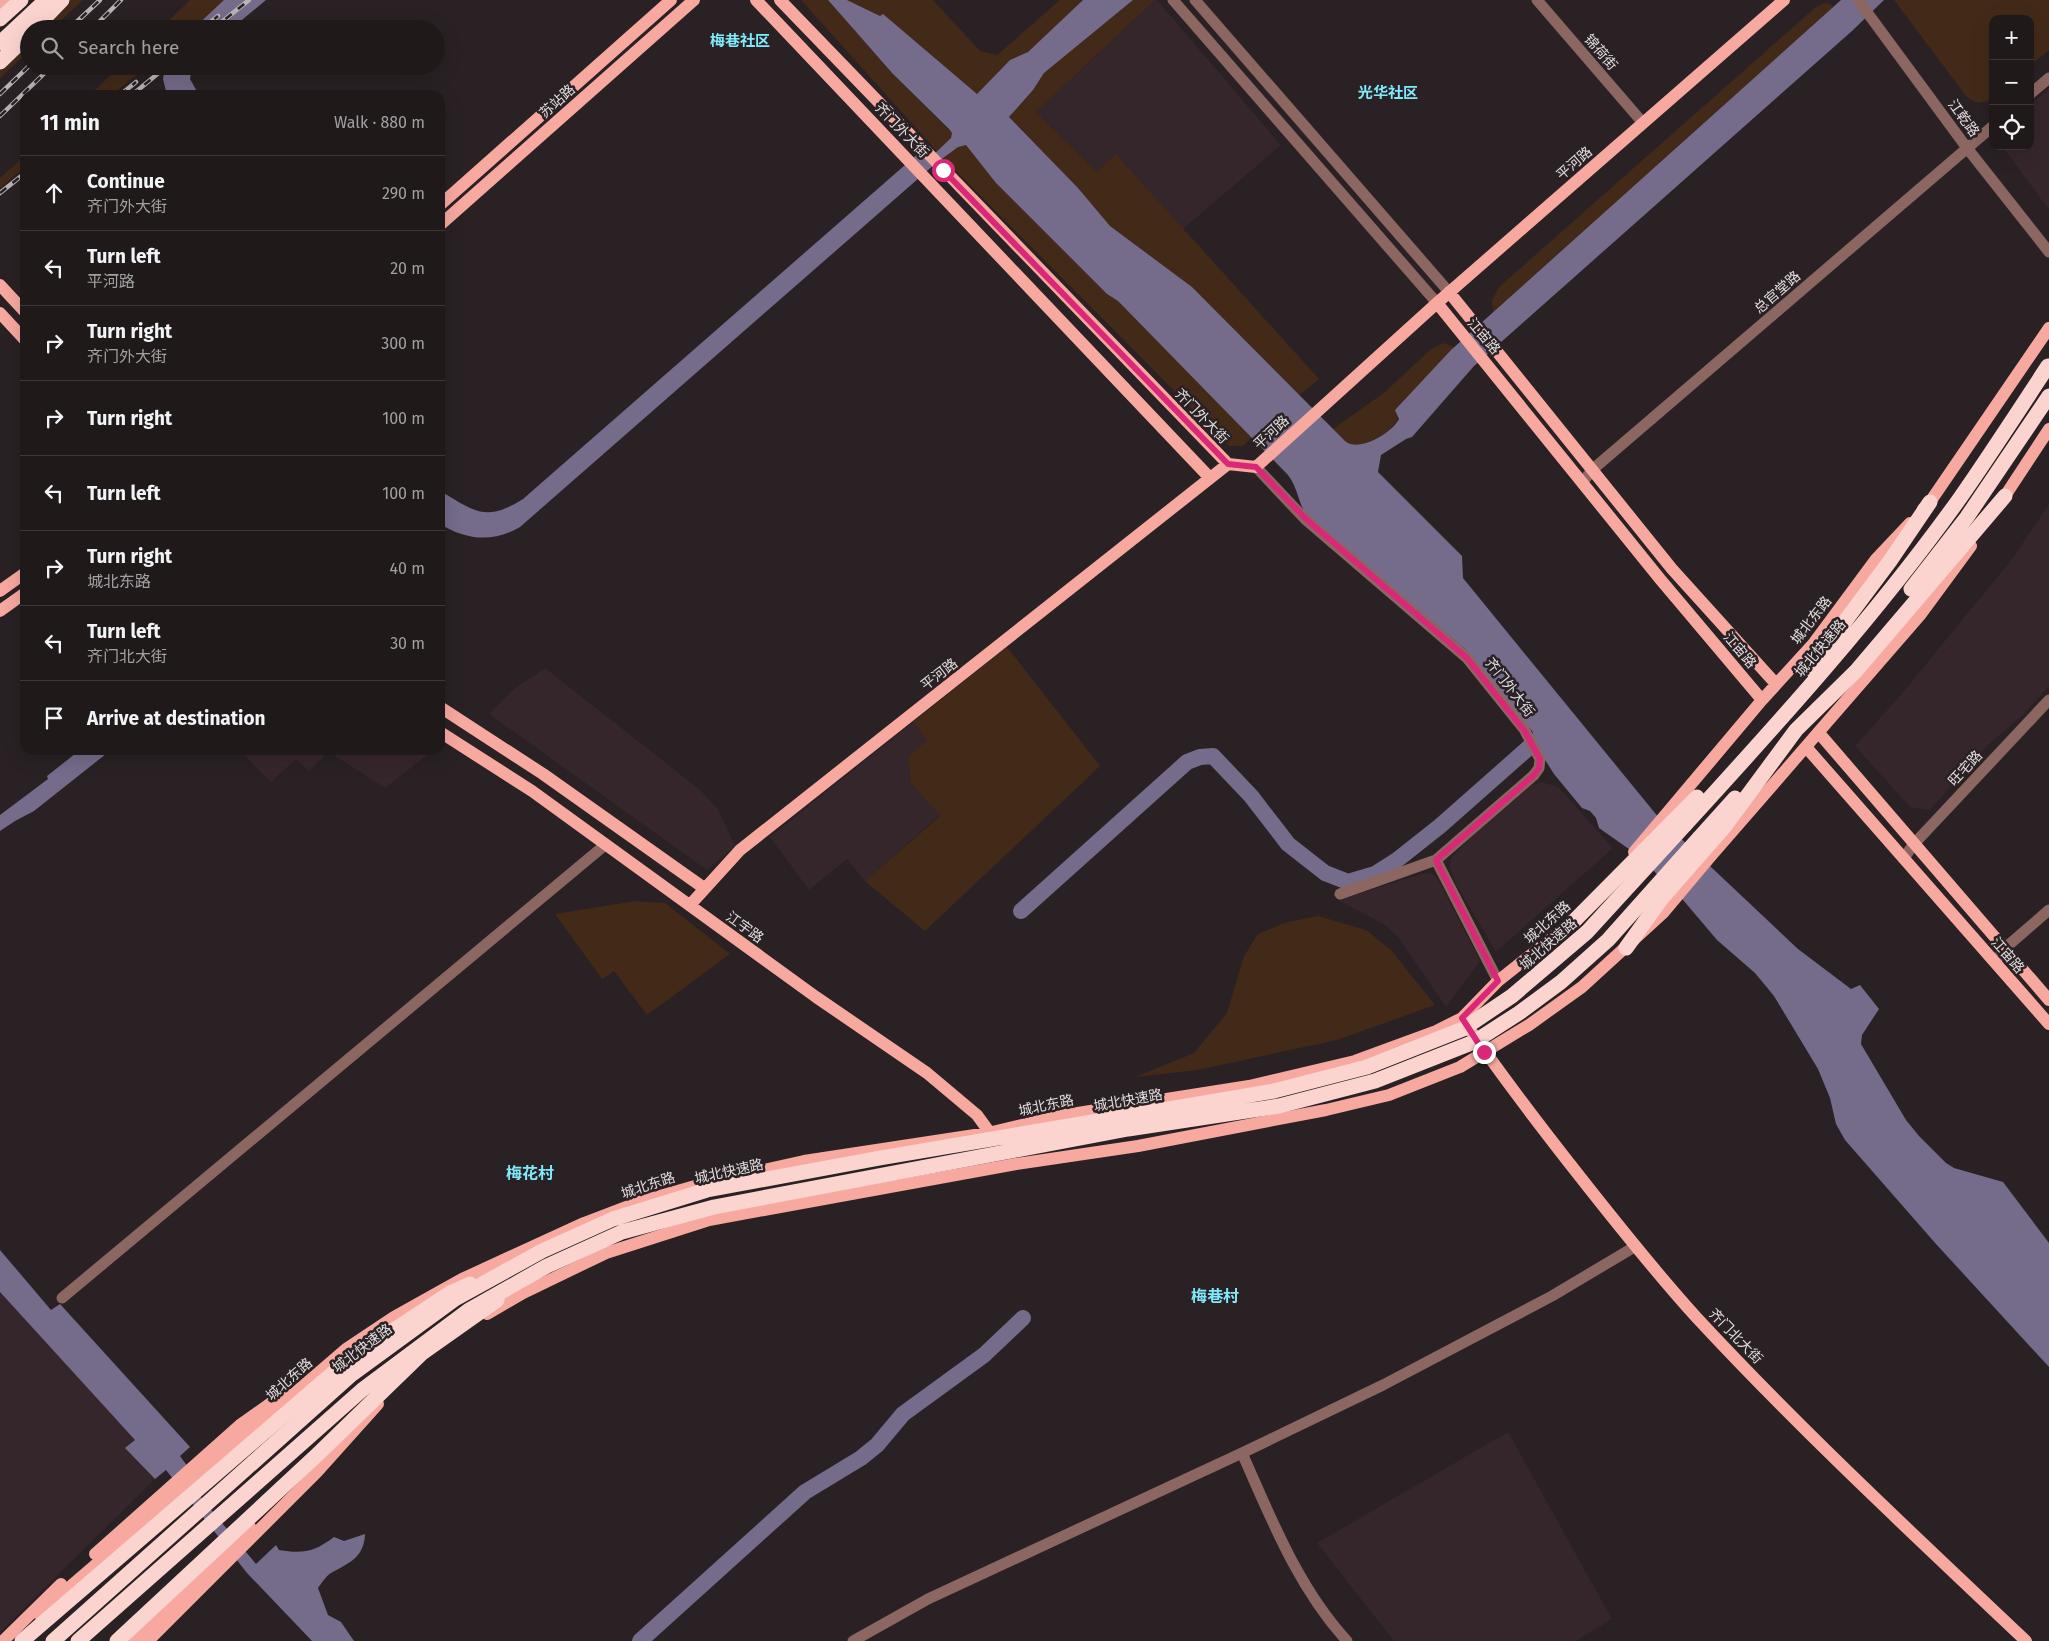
<!DOCTYPE html>
<html lang="en">
<head>
<meta charset="utf-8">
<style>
  :root { --surface:#1f191a; --page:#2c2627; --text:#f1f3f6; --muted:#a1a0a2; --line:#3c3839 }
  body { margin:0; font-family:"Fira Sans","Noto Sans SC",sans-serif; background:var(--page); color:var(--text) }
  .controls { position:absolute; right:15px; top:15px; display:grid; overflow:hidden; border-radius:10px; box-shadow:0 5px 20px #0002 }
  .controls button { width:45px; height:45px; display:grid; place-items:center; padding:0; border:0; border-bottom:1px solid var(--line); background:var(--surface); color:var(--text); font:25px sans-serif }
  .stop { position:absolute; width:15px; height:15px; margin:-11px; border:4px solid #db2777; border-radius:50%; background:#fff }
  .stop.end { background:#db2777; border-color:#fff; box-shadow:0 1px 5px #0008 }
  .list { margin:0; padding:0; list-style:none }
  h2 { display:flex; justify-content:space-between; align-items:center; height:65px; margin:0; padding:0 20px; font-size:21px }
  h2 small { font-size:16px; font-weight:400; color:var(--muted) }
  .list li { display:grid; grid-template-columns:32px 1fr auto; gap:15px; align-items:center; box-sizing:border-box; height:75px; padding:0 20px; border-top:1px solid var(--line) }
  .list b { display:block; font-size:19px; white-space:nowrap }
  .list p { margin:0; font-size:16px; white-space:nowrap; color:var(--muted) }
  .list em { font-size:16px; font-style:normal; color:var(--muted) }
  .icon { flex:none; width:28px; height:28px; fill:none; stroke:currentColor; stroke-width:2; stroke-linecap:round; stroke-linejoin:round }
  .map { position:relative; flex:none; width:2049px; height:1641px; overflow:hidden }
  .search { position:absolute; background:var(--surface); box-shadow:0 5px 20px #0002; left:20px; top:20px; width:425px; height:55px; display:flex; align-items:center; gap:12px; box-sizing:border-box; padding:0 18px; border-radius:28px; color:var(--muted); font-size:19px }
  .panel { position:absolute; background:var(--surface); box-shadow:0 5px 20px #0002; left:20px; top:90px; width:425px; height:665px; border-radius:15px }
  .map>svg:first-child { display:block }
</style>
</head>
<body>
<div class="map">
<svg width="2049" height="1641" viewBox="0 0 2049 1641">
  <rect width="100%" height="100%" fill="#292123"/>
  <!-- built -->
  <path fill="#35262b" d="M1155,0h2l124,145 -98,84 -67,-75 -18,19 -62,-61z
    M2049,89v121l-47,-64h28v-41z
    M2049,504v182l-25,28 -37,32 -57,64 -20,-3 -55,-61 44,-49 113,-138z
    M545,668l154,121 18,19 18,38 -28,24 -218,-156 25,-25z
    M913,722l15,18 -20,17 3,26 29,32 -75,66 -18,-22 -38,31 -39,-53z
    M239,750h195l-49,38 -56,-36 -20,19 -13,-12 -25,23z
    M1542,782l16,5 55,61 -117,104 -42,-72 -4,-13 1,-8 4,-6 58,-56 14,-10z
    M1425,873l7,1 6,5 42,82 -34,46 -48,-70 -13,-12 -47,-25z
    M0,1292l135,148 -9,9 29,30 -155,153z
    M1508,1432l104,187 -36,22h-182l-77,-98z"/>
  <!-- green -->
  <path fill="#432a18" d="M68,0h15l-31,29h-14z
    M190,0h38l-35,29h-33z
    M801,0h27l65,74 54,54 23,19 26,36 111,111 11,7 134,136 -9,9h-14l-286,-288z
    M847,0h86l47,51 17,4 63,-55h23l-55,52 -18,8 -33,34 -94,-79 -3,1z
    M1133,0h22l-119,112 61,60 19,-18 203,225 -20,16 -107,-108 -82,-61 -32,-38 -69,-71 24,-27 11,-17z
    M1894,0h155v50l-19,16v-47h-37v79c-11,6 -17,7 -27,-2z
    M1824,3l6,1 3,3 -340,305 -1,-12 7,-13 317,-280z
    M29,38v13l-29,27v-13z
    M120,66h27l-35,29h-22z
    M25,156v11l-25,21v-10z
    M1443,343l11,4 -56,70c-1,12 -35,32 -47,28 -6,-2 -13,-11 -18,-16l52,-37 45,-42z
    M1007,647l93,119 -175,165 -60,-50 75,-65 -29,-33 -3,-26 19,-17 -14,-18z
    M636,901l29,2 65,51 -83,61 -33,-44 -12,8 -47,-65z
    M1318,916l48,14 25,20 44,55 -98,35 -140,30 -62,7 59,-24 33,-40 17,-57 14,-22 26,-11z"/>
  <!-- water -->
  <path fill="#756b8b" d="M224,0h42l-35,29h-38z
    M828,0h19l33,16 3,-2 94,80 33,-34 18,-8 55,-52h50l-89,73 -11,17 -24,27 69,71 32,38 82,61 153,154c13,12 47,-8 54,-22l-4,-9 56,-60 390,-350h43l-32,31 -378,335 -62,71 -6,2 -25,16 -3,17 84,84 1,22 196,240 139,131 53,40 9,-4 19,24 -17,26 -1,9 45,76 13,16 27,27 8,5 49,14 46,61v124l-113,-123 -91,-104 -9,-16 -6,-26 -12,-29 -44,-73 -19,-23 -38,-33 -39,-46 -42,-40 -37,-26 -3,-10 -6,-7 -8,-3 -28,-34 -19,-30v-8l-3,-5 -67,-82 -158,-133c-9,-13 -9,-28 -19,-41l-170,-174 -11,-7 -111,-111 -30,-38 -8,2 -23,17 -415,363c-27,16 -54,13 -80,-3v-33c35,20 45,32 83,8l398,-348 8,8 22,-21 1,-5 -3,-4 -56,-55z
    M165,66h27l-2,13 9,16h-32l-4,-16z
    M80,750h31l-77,61 -19,10 -15,10v-16l48,-36 -1,-3z
    M0,1250l51,60 9,-6 130,143 -10,9 18,25 -5,7 63,76 20,-19 3,5c24,4 35,2 55,-13l10,4 21,-7c-1,24 -16,29 -34,39 -5,3 -10,11 -13,15l10,27 13,7 13,19h-42l-65,-68 -81,-103 -11,9 -30,-31 10,-8 -135,-148z"/>
  <g fill="none" stroke-linecap="round" stroke-linejoin="round">
    <!-- river -->
    <path stroke="#756b8b" stroke-width="16" d="M1021,911l166,-149 13,-5 13,-1 38,40 37,48 37,29 23,9 27,-8 22,-14 43,-34 103,-91
      M640,1641l165,-149 56,-34 16,-13 26,-31 81,-59 39,-37"/>
    <!-- minor -->
    <path stroke="#8c6661" stroke-width="11" d="M1173,0l264,303
      M1195,0l254,292
      M1537,0l106,123
      M1858,0l109,148 82,104
      M2030,94l19,-16
      M1256,467l49,52 162,139 57,71 16,30 -1,9 -5,7 -98,85 -96,34
      M1582,483l10,-13 401,-344
      M1904,858l9,-13 136,-145
      M1436,860l62,121
      M1995,962l9,-13 45,-39
      M62,1298l543,-453
      M1242,1453c29,65 56,135 105,188
      M853,1641l75,-42 314,-146 141,-68 169,-89 84,-50"/>
    <!-- major -->
    <path stroke="#f7a89f" stroke-width="12" d="M756,0l454,478
      M780,0l448,464
      M0,4l4,-4
      M440,205l231,-205
      M440,225l254,-225
      M0,285l25,27
      M1449,292l223,277 104,115
      M1437,303l223,276 102,121
      M0,313l25,27
      M2001,502l48,-73
      M1923,509l7,-7 119,-174
      M0,591l25,-18
      M0,611l25,-18
      M440,707l103,67 161,114
      M440,732l92,59 284,206 111,76 50,42 16,22
      M1819,733l230,267
      M1806,747l243,277
      M1634,852l128,-152 51,-56 63,-85 34,-36
      M690,905l50,-55 488,-386 28,3 181,-164 347,-303
      M1462,1018c37,55 78,108 119,160 37,47 75,95 116,140 104,112 217,217 329,323
      M487,1314l36,-21 83,-40 103,-33 307,-56 122,-18 188,-36 63,-15 71,-28 69,-42 53,-38 82,-75 47,-56 210,-242 50,-68
      M95,1554l145,-129 45,-32
      M41,1617l31,-32 274,-236 48,-32 68,-38 122,-56 55,-21 70,-20 95,-21 184,-28 77,-18 184,-29 106,-25 79,-29 28,-14 36,-37 78,-62
      M3,1641l58,-57
      M134,1641l116,-114
      M148,1641l169,-169 61,-68"/>
    <!-- highway -->
    <path stroke="#fbd4cf" stroke-width="15" d="M0,19l21,-19
      M34,29l28,-29
      M0,43l46,-43
      M0,62l29,-28
      M1911,589l56,-72 82,-121
      M1812,670l19,-30 59,-79 40,-59
      M1685,825c96,-105 192,-211 275,-327 30,-43 59,-88 88,-132
      M1699,838l36,-40
      M1571,924l126,-127
      M1626,948l36,-50 63,-72 71,-96 60,-59 149,-175
      M22,1641l325,-280 103,-68 20,-9
      M117,1641l201,-187 104,-101 75,-53"/>
    <defs>
      <path id="rail" d="M69,29l31,-29
        M92,29l29,-29
        M202,29l16,-13
        M213,29l36,-29
        M0,94l29,-28
        M120,95l16,-13
        M132,95l35,-29
        M0,116l52,-50
        M0,193l25,-20"/>
    </defs>
    <!-- rail casing -->
    <use href="#rail" stroke="#b8b3b4" stroke-width="4.5"/>
    <!-- rail -->
    <use href="#rail" stroke="#292123" stroke-width="2.5" stroke-dasharray="8" stroke-linecap="butt"/>
    <!-- highway-bridge -->
    <path stroke="#fbd4cf" stroke-width="15" d="M53,1641l298,-266 104,-76 87,-48 71,-32 94,-29 173,-32 394,-67 93,-24 96,-38 49,-33 75,-64 98,-107
      M78,1641l284,-251 107,-80 78,-44 75,-34 92,-25 414,-78 151,-23 96,-25 99,-39 45,-29 42,-31 47,-42 91,-102"/>
  </g>
  <g fill="none" stroke-linecap="round" stroke-linejoin="round">
    <!-- route -->
    <path stroke="#db2777" stroke-width="6" d="M943,170l285,294 28,3 50,52 161,139 57,72 16,29 -1,9 -5,7 -98,85 62,121 -36,37 22,34"/>
  </g>
  <g text-anchor="middle" stroke-width="5" stroke-linejoin="round" paint-order="stroke">
    <!-- street labels -->
    <g font-size="14" fill="#e1dcdd" stroke="#292123">
      <text transform="translate(1601 52) rotate(49)" y="5">锦荷街</text>
      <text transform="translate(557 101) rotate(-42)" y="5">苏站路</text>
      <text transform="translate(1964 118) rotate(54)" y="5">江乾路</text>
      <text transform="translate(902 130) rotate(46)" y="5">齐门外大街</text>
      <text transform="translate(1574 163) rotate(-41)" y="5">平河路</text>
      <text transform="translate(1777 292) rotate(-41)" y="5">总官堂路</text>
      <text transform="translate(1484 336) rotate(50)" y="5">江宙路</text>
      <text transform="translate(1202 416) rotate(46)" y="5">齐门外大街</text>
      <text transform="translate(1271 432) rotate(-43)" y="5">平河路</text>
      <text transform="translate(1811 620) rotate(-52)" y="5">城北东路</text>
      <text transform="translate(1820 648) rotate(-50)" y="5">城北快速路</text>
      <text transform="translate(1740 650) rotate(50)" y="5">江宙路</text>
      <text transform="translate(939 674) rotate(-38)" y="5">平河路</text>
      <text transform="translate(1510 687) rotate(52)" y="5">齐门外大街</text>
      <text transform="translate(1965 768) rotate(-47)" y="5">旺宅路</text>
      <text transform="translate(1547 922) rotate(-41)" y="5">城北东路</text>
      <text transform="translate(745 927) rotate(36)" y="5">江宇路</text>
      <text transform="translate(1548 944) rotate(-41)" y="5">城北快速路</text>
      <text transform="translate(2008 955) rotate(49)" y="5">江宙路</text>
      <text transform="translate(1128 1100) rotate(-10)" y="5">城北快速路</text>
      <text transform="translate(1046 1105) rotate(-12)" y="5">城北东路</text>
      <text transform="translate(729 1171) rotate(-12)" y="5">城北快速路</text>
      <text transform="translate(648 1185) rotate(-18)" y="5">城北东路</text>
      <text transform="translate(1736 1336) rotate(46)" y="5">齐门北大街</text>
      <text transform="translate(362 1348) rotate(-37)" y="5">城北快速路</text>
      <text transform="translate(289 1379) rotate(-41)" y="5">城北东路</text>
    </g>
    <!-- neighbourhood labels -->
    <g font-size="15" font-weight="bold" fill="#81e9fc" stroke="#292123">
      <text x="740" y="46">梅巷社区</text>
      <text x="1388" y="98">光华社区</text>
    </g>
    <!-- quarter labels -->
    <g font-size="16" font-weight="bold" fill="#81e9fc" stroke="#292123">
      <text x="530" y="1179">梅花村</text>
      <text x="1215" y="1302">梅巷村</text>
    </g>
  </g>
</svg>
<div class="controls">
<button>+</button>
<button>−</button>
<button><svg class="icon" aria-label="locate" viewBox="0 0 24 24"><circle cx="12" cy="12" r="6"/><path d="M12 2v4M12 18v4M2 12h4M18 12h4"/></svg></button>
</div>
<div class="stop" style="left:943px;top:170px"></div>
<div class="stop end" style="left:1484px;top:1052px"></div>
<div class="search"><svg class="icon" aria-label="search" viewBox="0 0 24 24"><circle cx="10" cy="10" r="6"/><path d="M15 15l6 6"/></svg>Search here</div>
<section class="panel">
<h2>11 min<small>Walk · 880 m</small></h2>
<ul class="list">
<li><svg class="icon" aria-label="ahead" viewBox="0 0 24 24"><path d="M12 20V5M6 11l6-6 6 6"/></svg><div><b>Continue</b><p>齐门外大街</p></div><em>290 m</em></li>
<li><svg class="icon" aria-label="left" viewBox="0 0 24 24"><path d="M17 20v-9H6M10 6l-5 5 5 5"/></svg><div><b>Turn left</b><p>平河路</p></div><em>20 m</em></li>
<li><svg class="icon" aria-label="right" viewBox="0 0 24 24"><path d="M7 20v-9h11M14 6l5 5-5 5"/></svg><div><b>Turn right</b><p>齐门外大街</p></div><em>300 m</em></li>
<li><svg class="icon" aria-label="right" viewBox="0 0 24 24"><path d="M7 20v-9h11M14 6l5 5-5 5"/></svg><div><b>Turn right</b></div><em>100 m</em></li>
<li><svg class="icon" aria-label="left" viewBox="0 0 24 24"><path d="M17 20v-9H6M10 6l-5 5 5 5"/></svg><div><b>Turn left</b></div><em>100 m</em></li>
<li><svg class="icon" aria-label="right" viewBox="0 0 24 24"><path d="M7 20v-9h11M14 6l5 5-5 5"/></svg><div><b>Turn right</b><p>城北东路</p></div><em>40 m</em></li>
<li><svg class="icon" aria-label="left" viewBox="0 0 24 24"><path d="M17 20v-9H6M10 6l-5 5 5 5"/></svg><div><b>Turn left</b><p>齐门北大街</p></div><em>30 m</em></li>
<li><svg class="icon" aria-label="arrive" viewBox="0 0 24 24"><path d="M6 21V4h12l-3 4 3 4H6"/></svg><div><b>Arrive at destination</b></div></li>
</ul>
</section>
</div>
</body>
</html>
